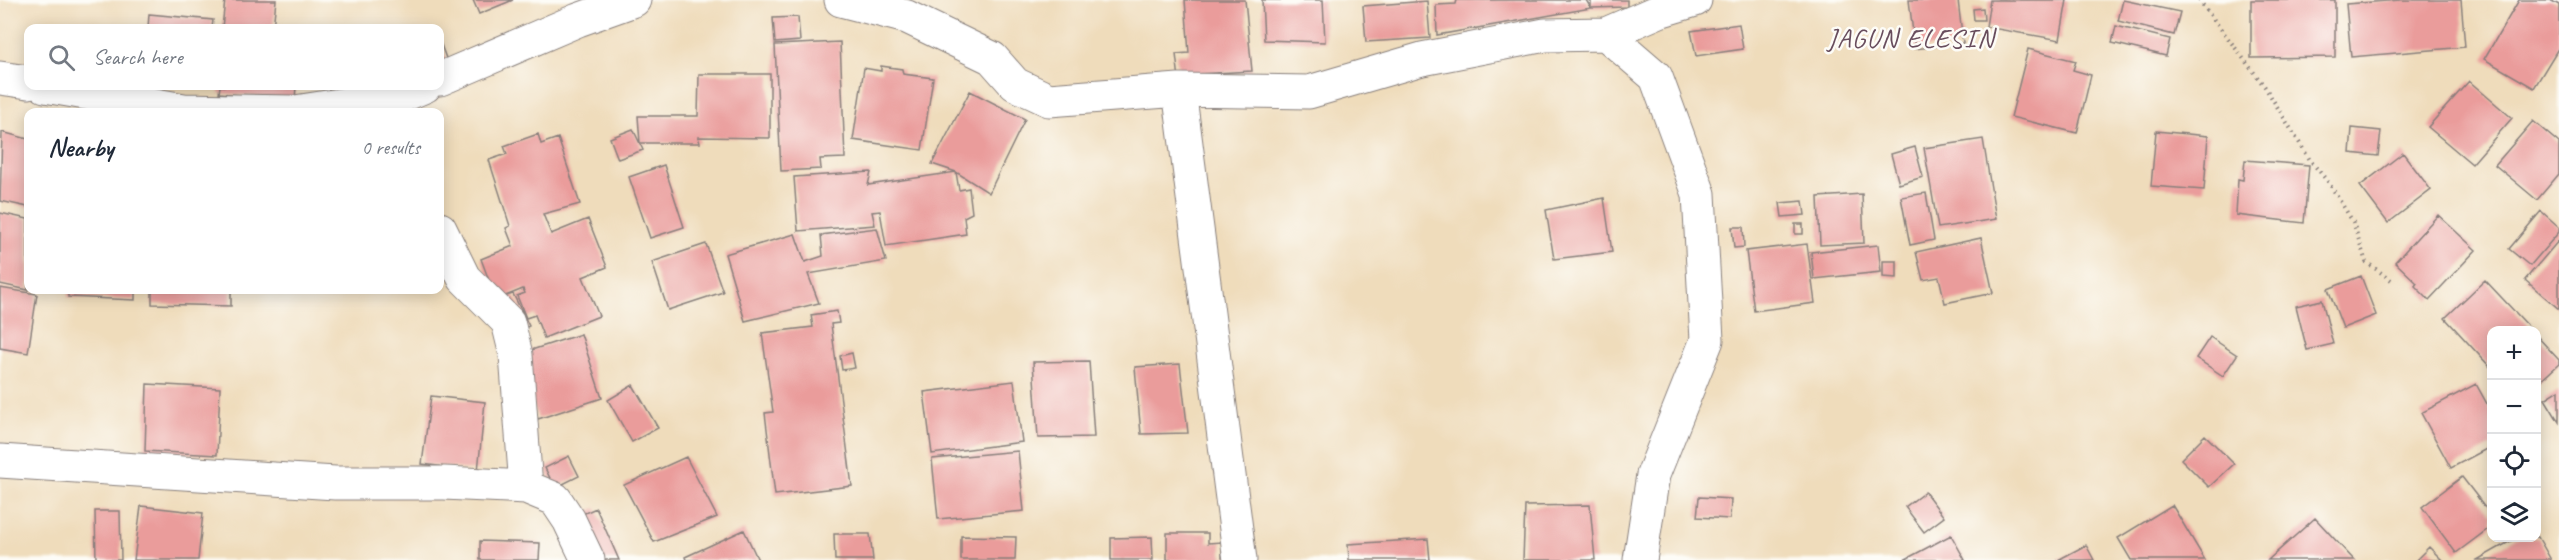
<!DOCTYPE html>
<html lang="en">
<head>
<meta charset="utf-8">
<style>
  :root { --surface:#fff; --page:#f6f6f7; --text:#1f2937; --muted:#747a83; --line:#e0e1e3 }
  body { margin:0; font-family:Caveat,sans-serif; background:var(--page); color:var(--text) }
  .controls { position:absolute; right:18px; bottom:18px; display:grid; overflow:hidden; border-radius:12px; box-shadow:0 3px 15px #0003 }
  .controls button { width:54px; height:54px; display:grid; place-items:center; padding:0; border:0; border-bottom:2px solid var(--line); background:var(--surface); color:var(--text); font:30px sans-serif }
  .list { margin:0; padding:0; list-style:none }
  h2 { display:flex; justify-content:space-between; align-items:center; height:78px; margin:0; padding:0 24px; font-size:26px }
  h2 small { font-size:20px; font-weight:400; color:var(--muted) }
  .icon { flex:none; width:33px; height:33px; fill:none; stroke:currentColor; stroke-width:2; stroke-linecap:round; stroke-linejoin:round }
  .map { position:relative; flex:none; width:2559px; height:560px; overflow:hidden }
  .search { position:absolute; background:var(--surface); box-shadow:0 3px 15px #0003; left:24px; top:24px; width:420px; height:66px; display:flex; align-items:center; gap:15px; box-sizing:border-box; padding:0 21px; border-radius:12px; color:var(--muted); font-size:22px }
  .panel { position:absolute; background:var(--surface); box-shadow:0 3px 15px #0003; left:24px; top:108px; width:420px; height:186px; border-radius:12px }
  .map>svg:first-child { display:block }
</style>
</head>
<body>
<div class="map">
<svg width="2559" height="560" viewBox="0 0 2559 560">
  <rect width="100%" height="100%" fill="#fdfcf7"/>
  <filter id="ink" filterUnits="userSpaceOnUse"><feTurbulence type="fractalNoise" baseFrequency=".0167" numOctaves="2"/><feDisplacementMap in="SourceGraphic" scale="12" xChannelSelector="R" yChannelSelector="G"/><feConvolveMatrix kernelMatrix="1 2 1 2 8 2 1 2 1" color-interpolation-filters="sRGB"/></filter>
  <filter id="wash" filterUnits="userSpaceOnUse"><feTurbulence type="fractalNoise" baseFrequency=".008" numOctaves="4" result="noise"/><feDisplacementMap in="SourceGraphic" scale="24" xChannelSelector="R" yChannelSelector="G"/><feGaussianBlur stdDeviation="1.35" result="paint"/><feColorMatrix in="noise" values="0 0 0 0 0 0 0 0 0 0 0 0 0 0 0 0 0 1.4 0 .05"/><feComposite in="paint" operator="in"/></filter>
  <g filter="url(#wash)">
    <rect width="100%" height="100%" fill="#efdcbb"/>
    <g id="blocks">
      <!-- building -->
      <path fill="#ea9c9b" d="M225,0h51l-3,28h-51z
        M473,0h40l-34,14z
        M1185,0h60l7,71 -56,3 -17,5 -3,-25 13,-1z
        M1262,0h61l2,42 -61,-2z
        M1457,0h129l5,8 -154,27 -1,-30 20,-1z
        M1591,0h36v7l-36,1z
        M1909,0h49l5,43 -48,6z
        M1990,0h77l-7,40 -74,-13z
        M2123,0l57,12 -6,23 -56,-14z
        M2251,0h84v57l-84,1z
        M2400,0h61l4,47 -114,10 -5,-53z
        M2519,0h31l9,5v42l-25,41 -50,-29z
        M1427,1l3,37 -64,4 -3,-36z
        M1983,8l1,12h-10l-1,-11z
        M149,14l64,6 -1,8h-64z
        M798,17l2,24 -25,2 -2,-25z
        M1739,24l4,25 -47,7 -5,-25z
        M2116,26l54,13 -4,17 -54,-13z
        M440,42l7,19 -7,3z
        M840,42l5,116 -25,1 1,10 -40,2 -6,-126z
        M2028,49l48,12 -3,9 18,5 -14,58 -66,-16z
        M881,66l21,3 1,5 30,4 -11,72 -69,-10 11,-72 17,3z
        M699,74h71v64l-72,-1 2,6h-60l-2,-27h60z
        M2469,81l43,37 -40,46 -44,-37z
        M220,86h76l-1,14 -76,-7z
        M970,91l55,28 -36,74 -33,-21 -24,-8z
        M2533,121l26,22v31l-22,26 -42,-35z
        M2352,128l29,3 -3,25 -28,-3z
        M633,129l10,21 -25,9 -8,-21z
        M2156,131l52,5 -4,54 -53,-4z
        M2,132l26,7v68l-28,-6z
        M538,134l3,10 17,-6 22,66 -37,10 8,20 37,-15 19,48 -24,10 16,39 -55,22 -9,-23 -9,3 -9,-22 8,-3 -2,-4 -20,8 10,-3 16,32 -24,12 -9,-39 -15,-40 32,-13 -7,-18 4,-2 -21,-66 18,-6 -3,-8z
        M1983,139l13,80 -58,9 -14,-80z
        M1915,147l8,30 -24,7 -8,-30z
        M2403,153l28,37 -43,33 -28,-37z
        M2245,160l64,5 -5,58 -68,-8 2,-36 5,1z
        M664,165l20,62 -34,11 -21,-61z
        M871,172l-3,13 88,-13 3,18 10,-2 3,25 -8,4 2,17 -80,12 -6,-35 -8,1 3,13 -77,6 -4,-54z
        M1926,193l8,47 -24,5 -9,-48z
        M1862,194l2,49 -44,2 -2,-48z
        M1604,198l8,54 -58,7 -8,-49z
        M1803,201l2,14 -23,2 -2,-14z
        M2541,211l18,16v5l-29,34 -21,-17z
        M0,213l28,6v71l-28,-6z
        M2438,215l38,35 -47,50 -14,-14 2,-3 -22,-21z
        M1795,224h8v10h-8z
        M1732,227h11l1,20 -10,1z
        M877,228l9,33 -78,13 11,29 -74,18 -20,-67 70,-20 10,28 18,-6 -2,-21z
        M1981,238l12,55 -48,10 -6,-26 -16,3 -7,-28z
        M2559,240v69l-34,-29z
        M706,244l17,48 -55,18 -16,-48z
        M1807,244l8,59 -61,8 -8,-60z
        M1878,245l3,27 -67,7 -3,-27z
        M1883,261h14v17l-14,-1z
        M2361,276l15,39 -33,13 -15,-39z
        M2485,280l47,50h-40v39l-47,-51z
        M0,288l37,6 -9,59 -28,-5z
        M68,290h67v10l-67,-3z
        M152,290h79v16l-79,-2z
        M2322,300l11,44 -26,6 -11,-44z
        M837,311l2,12 -8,1 21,162 -77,9 -10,-82 8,-1 -11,-79 51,-6 -2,-12z
        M581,334l21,64 -64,21 -22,-64z
        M2536,335l23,25v4l-23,21z
        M2210,337l27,18 -14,21 -27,-18z
        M852,353l3,15 -13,2 -2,-14z
        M1089,361l5,76 -56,1 -5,-76z
        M1180,364l8,69 -47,1 -6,-67z
        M1014,381l8,61 -90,12 -8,-62z
        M147,384l73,4 -3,67 -72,-4z
        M2476,384l16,29v33l-41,22 -30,-55z
        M633,385l25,43 -26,14 -24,-42z
        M2559,390v32l-14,-23z
        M431,396l54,6 -7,69 -56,-7z
        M2205,435l29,29 -25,23 -28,-28z
        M1018,451l6,60 -86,8 -6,-60z
        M569,456l10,20 -24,12 -10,-20z
        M686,457l31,60 -63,25 -30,-57z
        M2462,477l30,39v10l-36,27 -34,-46z
        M1925,492l19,25 -20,15 -19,-25z
        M1699,497l32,2 -1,20 -33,-2z
        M1590,505l5,55h-72l2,-54z
        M2172,505l33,55h-74l-13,-22z
        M141,506l62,7 -5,47h-64z
        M596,508l23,52h-31l-19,-40z
        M95,511h25l1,49h-25z
        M2315,518l39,42h-86z
        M744,530l14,30h-72l-1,-3z
        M1167,533h41v10l14,-1v15h7v3h-62z
        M834,534h36l3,26h-38z
        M1951,535l14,25h-61z
        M961,536l55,1 -1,23h-54z
        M1152,537l1,23h-42v-22z
        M2538,537l13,23h-74l39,-22z
        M1428,539l2,21h-81l-1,-16z
        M480,541l60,2 -1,17h-59z
        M2086,545l8,15h-36z
        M2429,547l13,13h-26z"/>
    </g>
  </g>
  <g filter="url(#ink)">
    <use href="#blocks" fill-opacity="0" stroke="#887f7b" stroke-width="1.5"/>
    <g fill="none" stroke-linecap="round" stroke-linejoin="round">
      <defs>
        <path id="minor" d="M841,0l66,17 85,41 23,26 34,16 130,-10 130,2 113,-33 123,-24 61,-1 50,43 43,117 8,146 -54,135 -13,85
          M1606,34l53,-23 36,-11
          M0,78l28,4
          M440,79l138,-59 56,-20
          M45,86l139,24 111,2 109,-17 21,-9
          M1179,90l61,470
          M440,229l24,49 44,44 8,33 10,132
          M0,461l335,22h109l82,4 29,12 14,21 19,40"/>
      </defs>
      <!-- minor casing -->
      <use href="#minor" stroke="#887f7b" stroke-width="35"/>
      <!-- path -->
      <path stroke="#887f7b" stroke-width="4" stroke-dasharray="1.5 4.5" stroke-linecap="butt" d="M2199,0l66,87 45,73 19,23 24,39 13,40 28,20"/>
      <!-- minor -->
      <use href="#minor" stroke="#fff" stroke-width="33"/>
    </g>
  </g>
  <g text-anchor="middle" stroke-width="5" stroke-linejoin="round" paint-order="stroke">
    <!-- quarter labels -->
    <g font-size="27" letter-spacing="1.5" fill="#684d5d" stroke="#fdfcf7">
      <text x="1911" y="47">JAGUN ELESIN</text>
    </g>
  </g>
</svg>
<div class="controls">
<button>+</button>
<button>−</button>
<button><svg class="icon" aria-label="locate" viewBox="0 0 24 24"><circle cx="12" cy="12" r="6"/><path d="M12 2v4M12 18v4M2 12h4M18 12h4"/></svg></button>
<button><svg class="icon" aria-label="layers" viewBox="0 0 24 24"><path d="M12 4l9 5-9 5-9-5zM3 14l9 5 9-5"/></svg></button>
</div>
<div class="search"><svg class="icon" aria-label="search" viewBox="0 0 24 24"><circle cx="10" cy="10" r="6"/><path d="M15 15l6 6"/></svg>Search here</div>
<section class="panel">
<h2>Nearby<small>0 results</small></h2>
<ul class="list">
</ul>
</section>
</div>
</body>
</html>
